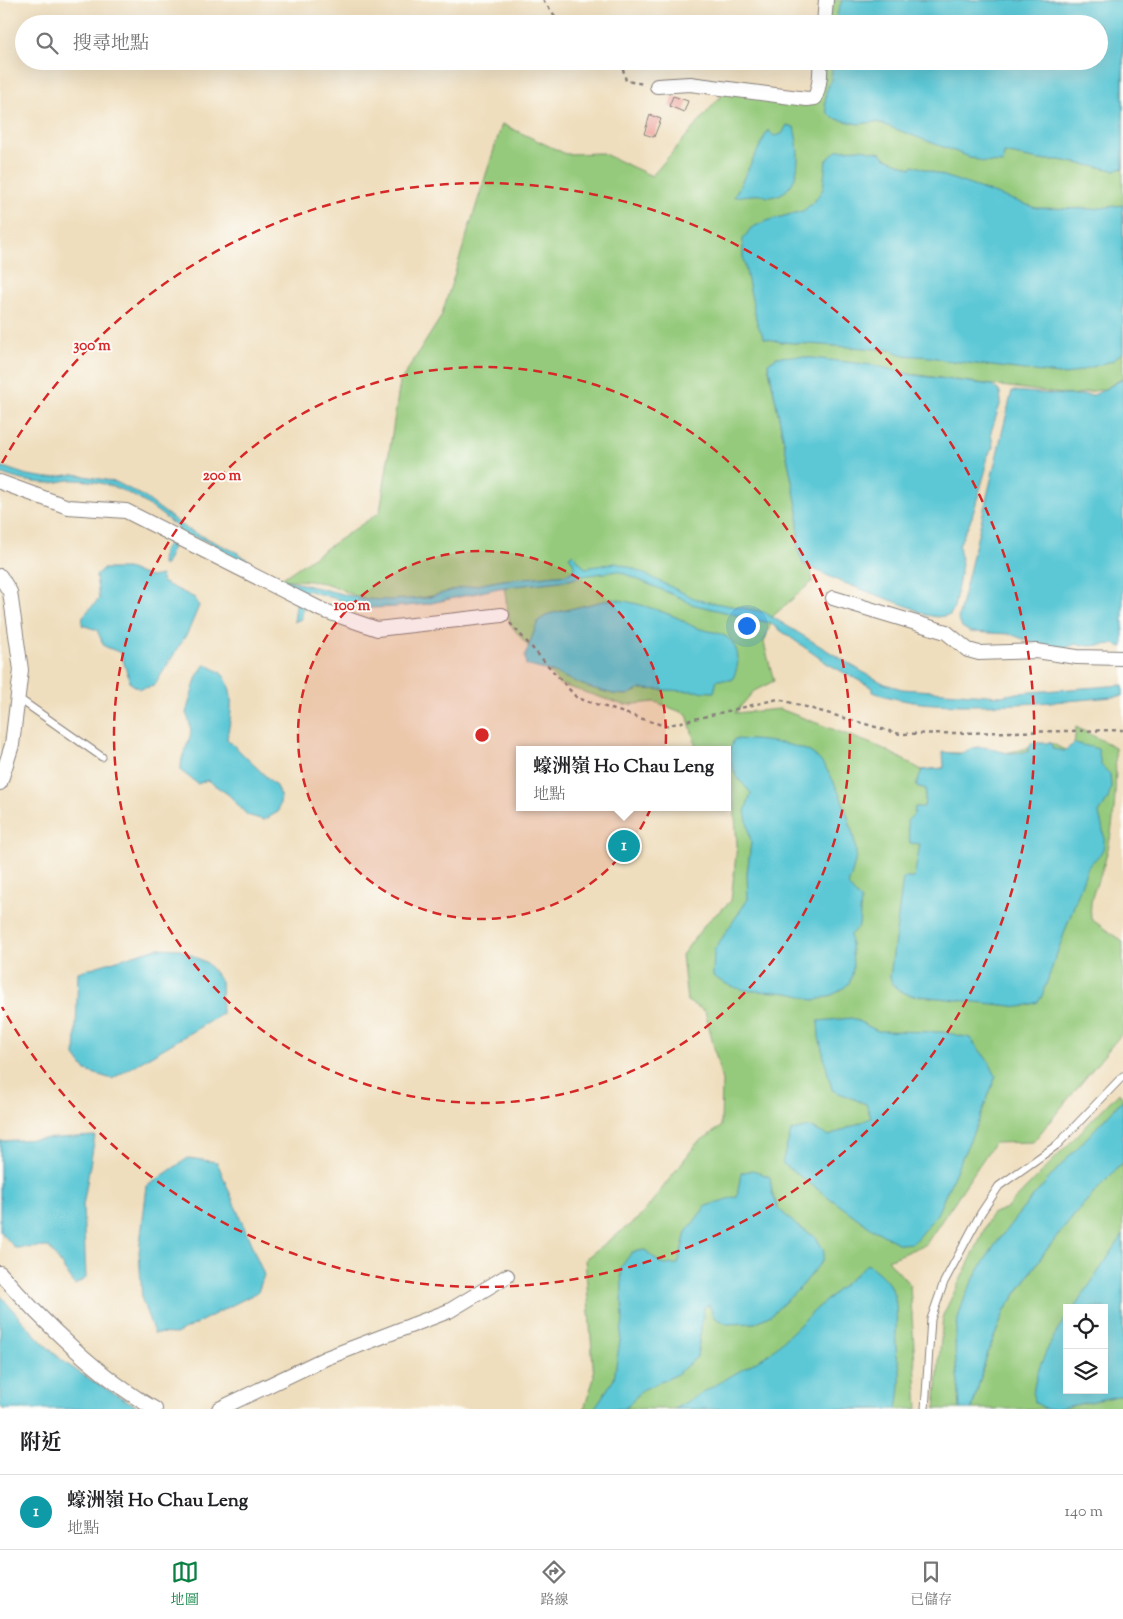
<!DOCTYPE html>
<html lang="zh-TW">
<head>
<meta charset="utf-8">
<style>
  :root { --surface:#fff; --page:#f2f2f2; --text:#202124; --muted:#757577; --line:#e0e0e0; --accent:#0b8043 }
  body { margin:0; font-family:"Sorts Mill Goudy","Noto Serif TC",serif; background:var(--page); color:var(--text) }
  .controls { position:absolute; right:15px; bottom:15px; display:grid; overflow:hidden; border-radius:0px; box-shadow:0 5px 20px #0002 }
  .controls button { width:45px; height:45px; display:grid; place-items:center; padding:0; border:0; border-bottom:1px solid var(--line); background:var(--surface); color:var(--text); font:25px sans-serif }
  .you { position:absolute; left:746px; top:625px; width:18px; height:18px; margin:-12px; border:4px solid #fff; border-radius:50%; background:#1a73e8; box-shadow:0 0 0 8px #1a73e833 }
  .badge { display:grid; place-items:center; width:32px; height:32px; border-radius:50%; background:var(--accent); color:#fff; font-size:16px; font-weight:700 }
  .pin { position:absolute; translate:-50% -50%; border:2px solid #fff; box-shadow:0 1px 5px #0006 }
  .popup { position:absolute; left:516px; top:746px; width:215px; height:65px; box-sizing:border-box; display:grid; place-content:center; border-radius:0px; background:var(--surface); filter:drop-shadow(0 1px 4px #0005); font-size:16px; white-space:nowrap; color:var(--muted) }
  .popup b { font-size:19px; color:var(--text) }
  .popup::after { content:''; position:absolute; left:50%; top:100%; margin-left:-10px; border:10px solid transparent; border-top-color:var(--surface) }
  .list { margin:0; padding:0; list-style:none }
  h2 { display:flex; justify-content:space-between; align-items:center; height:65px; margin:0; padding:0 20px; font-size:21px }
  h2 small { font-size:16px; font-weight:400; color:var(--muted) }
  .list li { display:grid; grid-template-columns:32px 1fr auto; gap:15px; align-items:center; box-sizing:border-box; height:75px; padding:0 20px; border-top:1px solid var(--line) }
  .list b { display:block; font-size:19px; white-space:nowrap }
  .list p { margin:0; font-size:16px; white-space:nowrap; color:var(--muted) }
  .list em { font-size:16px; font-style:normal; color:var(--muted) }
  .icon { flex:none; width:28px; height:28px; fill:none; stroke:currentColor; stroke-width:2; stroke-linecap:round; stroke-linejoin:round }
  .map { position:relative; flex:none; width:1123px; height:1409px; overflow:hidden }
  .search { position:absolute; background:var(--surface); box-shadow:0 5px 20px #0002; left:15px; right:15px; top:15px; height:55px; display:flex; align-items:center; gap:12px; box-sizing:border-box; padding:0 18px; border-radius:28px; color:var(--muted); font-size:19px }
  .sheet { height:140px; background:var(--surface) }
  nav { display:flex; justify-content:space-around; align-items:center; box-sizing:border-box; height:70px; border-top:1px solid var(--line); background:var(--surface); font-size:14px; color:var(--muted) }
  nav a { display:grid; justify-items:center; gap:2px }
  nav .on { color:var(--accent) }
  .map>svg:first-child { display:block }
</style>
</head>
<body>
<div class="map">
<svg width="1123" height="1409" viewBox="0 0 1123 1409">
  <rect width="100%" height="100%" fill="#fdfcf7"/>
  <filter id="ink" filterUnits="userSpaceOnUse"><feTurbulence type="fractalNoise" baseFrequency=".02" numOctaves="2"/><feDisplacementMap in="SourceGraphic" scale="10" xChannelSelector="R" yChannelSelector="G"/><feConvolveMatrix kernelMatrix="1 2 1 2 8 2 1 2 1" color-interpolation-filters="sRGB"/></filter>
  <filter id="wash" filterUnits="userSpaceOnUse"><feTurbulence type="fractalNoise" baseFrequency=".0096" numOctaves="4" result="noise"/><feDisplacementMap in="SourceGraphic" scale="20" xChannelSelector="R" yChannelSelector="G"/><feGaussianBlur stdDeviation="1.12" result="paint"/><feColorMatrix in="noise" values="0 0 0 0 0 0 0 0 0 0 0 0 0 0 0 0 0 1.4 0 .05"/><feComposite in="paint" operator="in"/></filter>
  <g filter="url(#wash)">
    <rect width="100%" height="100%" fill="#efdebd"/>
    <!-- green -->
    <path fill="#95ca7b" stroke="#5c765b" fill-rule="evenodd" d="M832,0h291v378l-18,11 -34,6 -294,-38 -9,7 45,217 -40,35 -9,27 10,38 -20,10 -19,22 45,-4 102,39 40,22 22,-2 6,-15h55l46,-10 22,11 3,-27 39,20c2,35 0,79 -10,114 -6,23 -17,33 -14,58l32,23v90l-90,110 -39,1 -68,101 -38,16 22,25 8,124h-334l10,-31 -9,-119 56,-43 56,-73 24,-16 1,-46 -17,-70 -18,-10 -5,-46 24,-32 25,-22 6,-56 -3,-43 -6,-6v-46h-31l-10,-36 -32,-12 -31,3 -65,-21 -49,-60 -7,-44c-42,8 -98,28 -140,18 -11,-2 -21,-9 -32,-13 -15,-5 -34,-4 -50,-6l99,-67 20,-130 41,-65 61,-193 64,30 36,-1 50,23 75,-87 86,12 8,-40h278v-37h-273z
      M1119,1092l4,7 -105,117 -25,34 -34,134 1,25h-25l8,-94 34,-69 14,-32 16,-6z
      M1123,1162v247h-151l14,-51 19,-48 39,-57 37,-46zM1067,1308h37v82h-37z"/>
    <!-- water -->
    <path fill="#5cc7d5" stroke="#3f7488" d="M842,0h281v168l-8,2 -56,-10h-20l-35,-7 -1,10 -20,-1 -106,-40 -19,2 -25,-6 -6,-6 -2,-8 1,-12 5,-12 2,-19h266v-37h-265z
      M787,125l7,2c6,24 10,67 -25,70 -5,0 -2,-1 -7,-2 -8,-1 -19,1 -28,2l34,-67 6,6 8,-2z
      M861,149l21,4 2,4 27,11 2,-3 123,43 56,1 31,-4v147l-11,9 -46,14 -123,-15c-19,-7 -34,0 -52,-10l-110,-8 -17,-4 -7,-15 -14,-66v-18l8,-11 15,-7 37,-10 11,-9 9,-13 3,-28 11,-11z
      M795,356l78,9 41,10 78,10 8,7 1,10 -10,30 2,15 -7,12v10l-14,48 -13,28 3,19 -8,44 -4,7 -13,2 -11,-2 -14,-7 -73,-27 -36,-17 -5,-14v-39l-30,-148 9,-6z
      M1123,379v268l-10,-3 -23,2 -14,-2 -11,4 -31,-5 -24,-9 -40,-2 -8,-5 -4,-8 54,-228 53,4h29z
      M0,466l27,9 21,3 26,-4 42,8 27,14 44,33 51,24 25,18 18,8 82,20 28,1 35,-2 34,-10 43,-8 64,-6 6,-3 1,-7 -5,-8 4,-2 12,14 31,-5 16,5 66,32 66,12 97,59 24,13 17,5 99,7 17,-3 105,-8v11c-51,5 -101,9 -152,9 -34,0 -65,-1 -98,-13v-4l-45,-24 -58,-41 -79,-19 -8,-5 -65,-28 -36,5 -12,4 -71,8 -72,16 -32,3 -27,1 -62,-18 -5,29 -7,3 4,-33c-15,-4 -29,-10 -43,-18 -22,-12 -51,-39 -77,-35l-13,29h-3l1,-14 16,-22c-30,-26 -61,-48 -103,-49 -9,-1 -18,3 -27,3 -15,0 -35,-4 -49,-10z
      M102,569h25l24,8 10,-2 1,7 33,16 4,8 -11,26 -34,54 -14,3 -10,-6 -9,-30 -17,-7 -7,-16 -15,-5 1,-9 16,-17 -3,-23z
      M612,599c22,3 45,10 66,19 6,3 11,7 17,9 11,5 28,4 36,14 10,12 8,26 1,39h-15l-3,12 -73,-3 -14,6 -14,-1 -25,-7 -36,-15 -26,-7 -1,-9 13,-35 11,-7z
      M205,664c5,3 13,6 17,10 15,17 8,45 5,65l49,47 5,12 -3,14 -14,8 -17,-5 -18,-20 -22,-15 -9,4 -17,-13c-1,-26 18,-30 5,-58l11,-37z
      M734,739c21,1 62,3 79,15 21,15 41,73 43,98 0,11 -5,23 -8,34l13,14 -2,26 -9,9c1,14 6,33 0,46 -5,10 -27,19 -37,19 -5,-1 -10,-4 -15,-5 -33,-8 -53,4 -85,-19l1,-26 34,-51 -1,-25 4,-32 -6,-31 6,-18 -15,-17 -8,-21z
      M1031,743h20l2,6 11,2 11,-8 23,6 3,16 9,9 1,13 -3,12 -9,14c2,12 10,30 1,41 -4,6 -9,7 -13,15l-45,127 -4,6 -17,5 -111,-12c-11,-4 -17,-7 -20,-18l13,-99h11l6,-34 -10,-1 -3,-22 7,-7 1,-7h9l2,-18 -10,-3 6,-16 22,-2 -1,-16 17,2c19,-11 24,-7 43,-2 7,2 17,0 25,0z
      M157,948l23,1 27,14 14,18 1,33 -110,65 -26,-8 -11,-15 3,-84z
      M852,1018l26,13 65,1 27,6 19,24 7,14 -15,39 -44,99 -24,29 -13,1 -28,-15 -90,-66 9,-32 18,-4 20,9 42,-18 -5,-14 -34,-14 -13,-53 -1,-16z
      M1123,1099v63l-42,45 -37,46 -39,57 -19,48 -14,51h-12c-1,-30 -9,-60 -2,-90 15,-70 116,-166 165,-220z
      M95,1136l-12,70 3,72 -11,7 -26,-38 -34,1 -15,-17v-90z
      M188,1158l29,4 47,113 -6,17 -82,42 -22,-1 -12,-33 -3,-48 8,-66z
      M753,1170l17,7 2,15 6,16 19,18 19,11 8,14 -2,10 -20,25 -31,29 -16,8 -28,1 -13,-7 -5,-12 -5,2 -7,50 -21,18 -34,15 -14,16 -6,3h-28l20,-30 9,-59 -2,-53 11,-15 13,-2 18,15 15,-1 8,-32 20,-26 31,-10 4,-23z
      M1123,1235v160l-68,14h-9l-12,-7c-5,-22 19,-67 33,-85v73h37v-82h-30z
      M867,1264c38,25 28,45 29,84 0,8 4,15 4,23 1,12 -1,26 -3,38h-223l95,-55 44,-42z
      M0,1295c20,23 39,46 62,65 23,18 48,31 73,45l1,4h-133l-3,-3z"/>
    <g id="blocks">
      <!-- building -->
      <path fill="#eca09a" d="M673,96l15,5 -4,11 -15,-6z
        M650,115l11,4 -7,18 -10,-3z"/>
    </g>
  </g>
  <g filter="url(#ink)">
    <use href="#blocks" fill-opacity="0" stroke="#88807c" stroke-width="1"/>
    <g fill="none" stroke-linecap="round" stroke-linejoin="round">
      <defs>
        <path id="lane" d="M18,698l84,59
          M925,1409l6,-90 13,-37 37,-69 18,-27 58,-41 66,-69"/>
        <path id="street" d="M824,24l2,-24
          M657,86l33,-2 117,15 8,-1c5,-13 6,-23 5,-37
          M0,482l68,25 58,4 196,99 55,19 125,-14
          M0,576l10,16 11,78 -9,75 -12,38
          M833,598l113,34 22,18 11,3 57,-2 41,6 46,1
          M0,1273c41,47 101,106 155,136
          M219,1409l107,-51 123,-47 58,-35"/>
      </defs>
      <!-- lane casing -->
      <use href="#lane" stroke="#88807c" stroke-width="9"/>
      <!-- street casing -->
      <use href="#street" stroke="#88807c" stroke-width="16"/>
      <!-- path -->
      <path stroke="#88807c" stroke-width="2.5" stroke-dasharray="4 4" stroke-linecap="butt" d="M543,0l18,24
        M621,61l5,20 18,3
        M510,623l67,75 88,28 113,-27 122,35 223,-4"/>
      <!-- lane -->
      <use href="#lane" stroke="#fff" stroke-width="7"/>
      <!-- street -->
      <use href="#street" stroke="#fff" stroke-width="14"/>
    </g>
  </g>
  <!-- distance rings -->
  <circle cx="482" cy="735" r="184" fill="#d62828" fill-opacity=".12"/>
  <g fill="none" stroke="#d62828" stroke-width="2.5" stroke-dasharray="9 6">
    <circle cx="482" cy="735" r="184"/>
    <circle cx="482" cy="735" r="368"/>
    <path d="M2 463A552 552 0 1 1 2 1007"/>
  </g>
  <circle cx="482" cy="735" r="8" fill="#d62828" stroke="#fdfcf7" stroke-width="2.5"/>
  <g font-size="15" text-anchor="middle" font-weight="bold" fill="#d62828" stroke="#fdfcf7" stroke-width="4" stroke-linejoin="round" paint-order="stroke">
    <text x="92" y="350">300 m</text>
    <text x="222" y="480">200 m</text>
    <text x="352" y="610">100 m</text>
  </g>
</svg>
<div class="controls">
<button><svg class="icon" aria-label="locate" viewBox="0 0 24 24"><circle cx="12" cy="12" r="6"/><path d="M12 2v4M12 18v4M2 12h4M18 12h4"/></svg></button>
<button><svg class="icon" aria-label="layers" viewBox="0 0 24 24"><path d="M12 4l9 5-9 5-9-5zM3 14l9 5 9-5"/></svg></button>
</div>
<div class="you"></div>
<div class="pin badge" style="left:624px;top:846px;background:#0f9aa8">1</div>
<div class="popup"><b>蠔洲嶺 Ho Chau Leng</b>地點</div>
<div class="search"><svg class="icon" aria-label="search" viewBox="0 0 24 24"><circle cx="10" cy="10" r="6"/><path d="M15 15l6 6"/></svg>搜尋地點</div>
</div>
<section class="sheet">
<h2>附近<small></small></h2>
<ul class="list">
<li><span class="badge" style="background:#0f9aa8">1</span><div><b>蠔洲嶺 Ho Chau Leng</b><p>地點</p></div><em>140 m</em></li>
</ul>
</section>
<nav>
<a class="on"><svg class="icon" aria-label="map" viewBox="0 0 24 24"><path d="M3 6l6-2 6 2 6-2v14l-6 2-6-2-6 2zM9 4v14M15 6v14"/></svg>地圖</a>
<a><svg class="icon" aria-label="directions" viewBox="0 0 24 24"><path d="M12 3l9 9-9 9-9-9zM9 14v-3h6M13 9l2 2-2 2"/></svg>路線</a>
<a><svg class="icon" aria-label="saved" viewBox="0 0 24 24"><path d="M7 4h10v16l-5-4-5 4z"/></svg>已儲存</a>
</nav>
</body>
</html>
